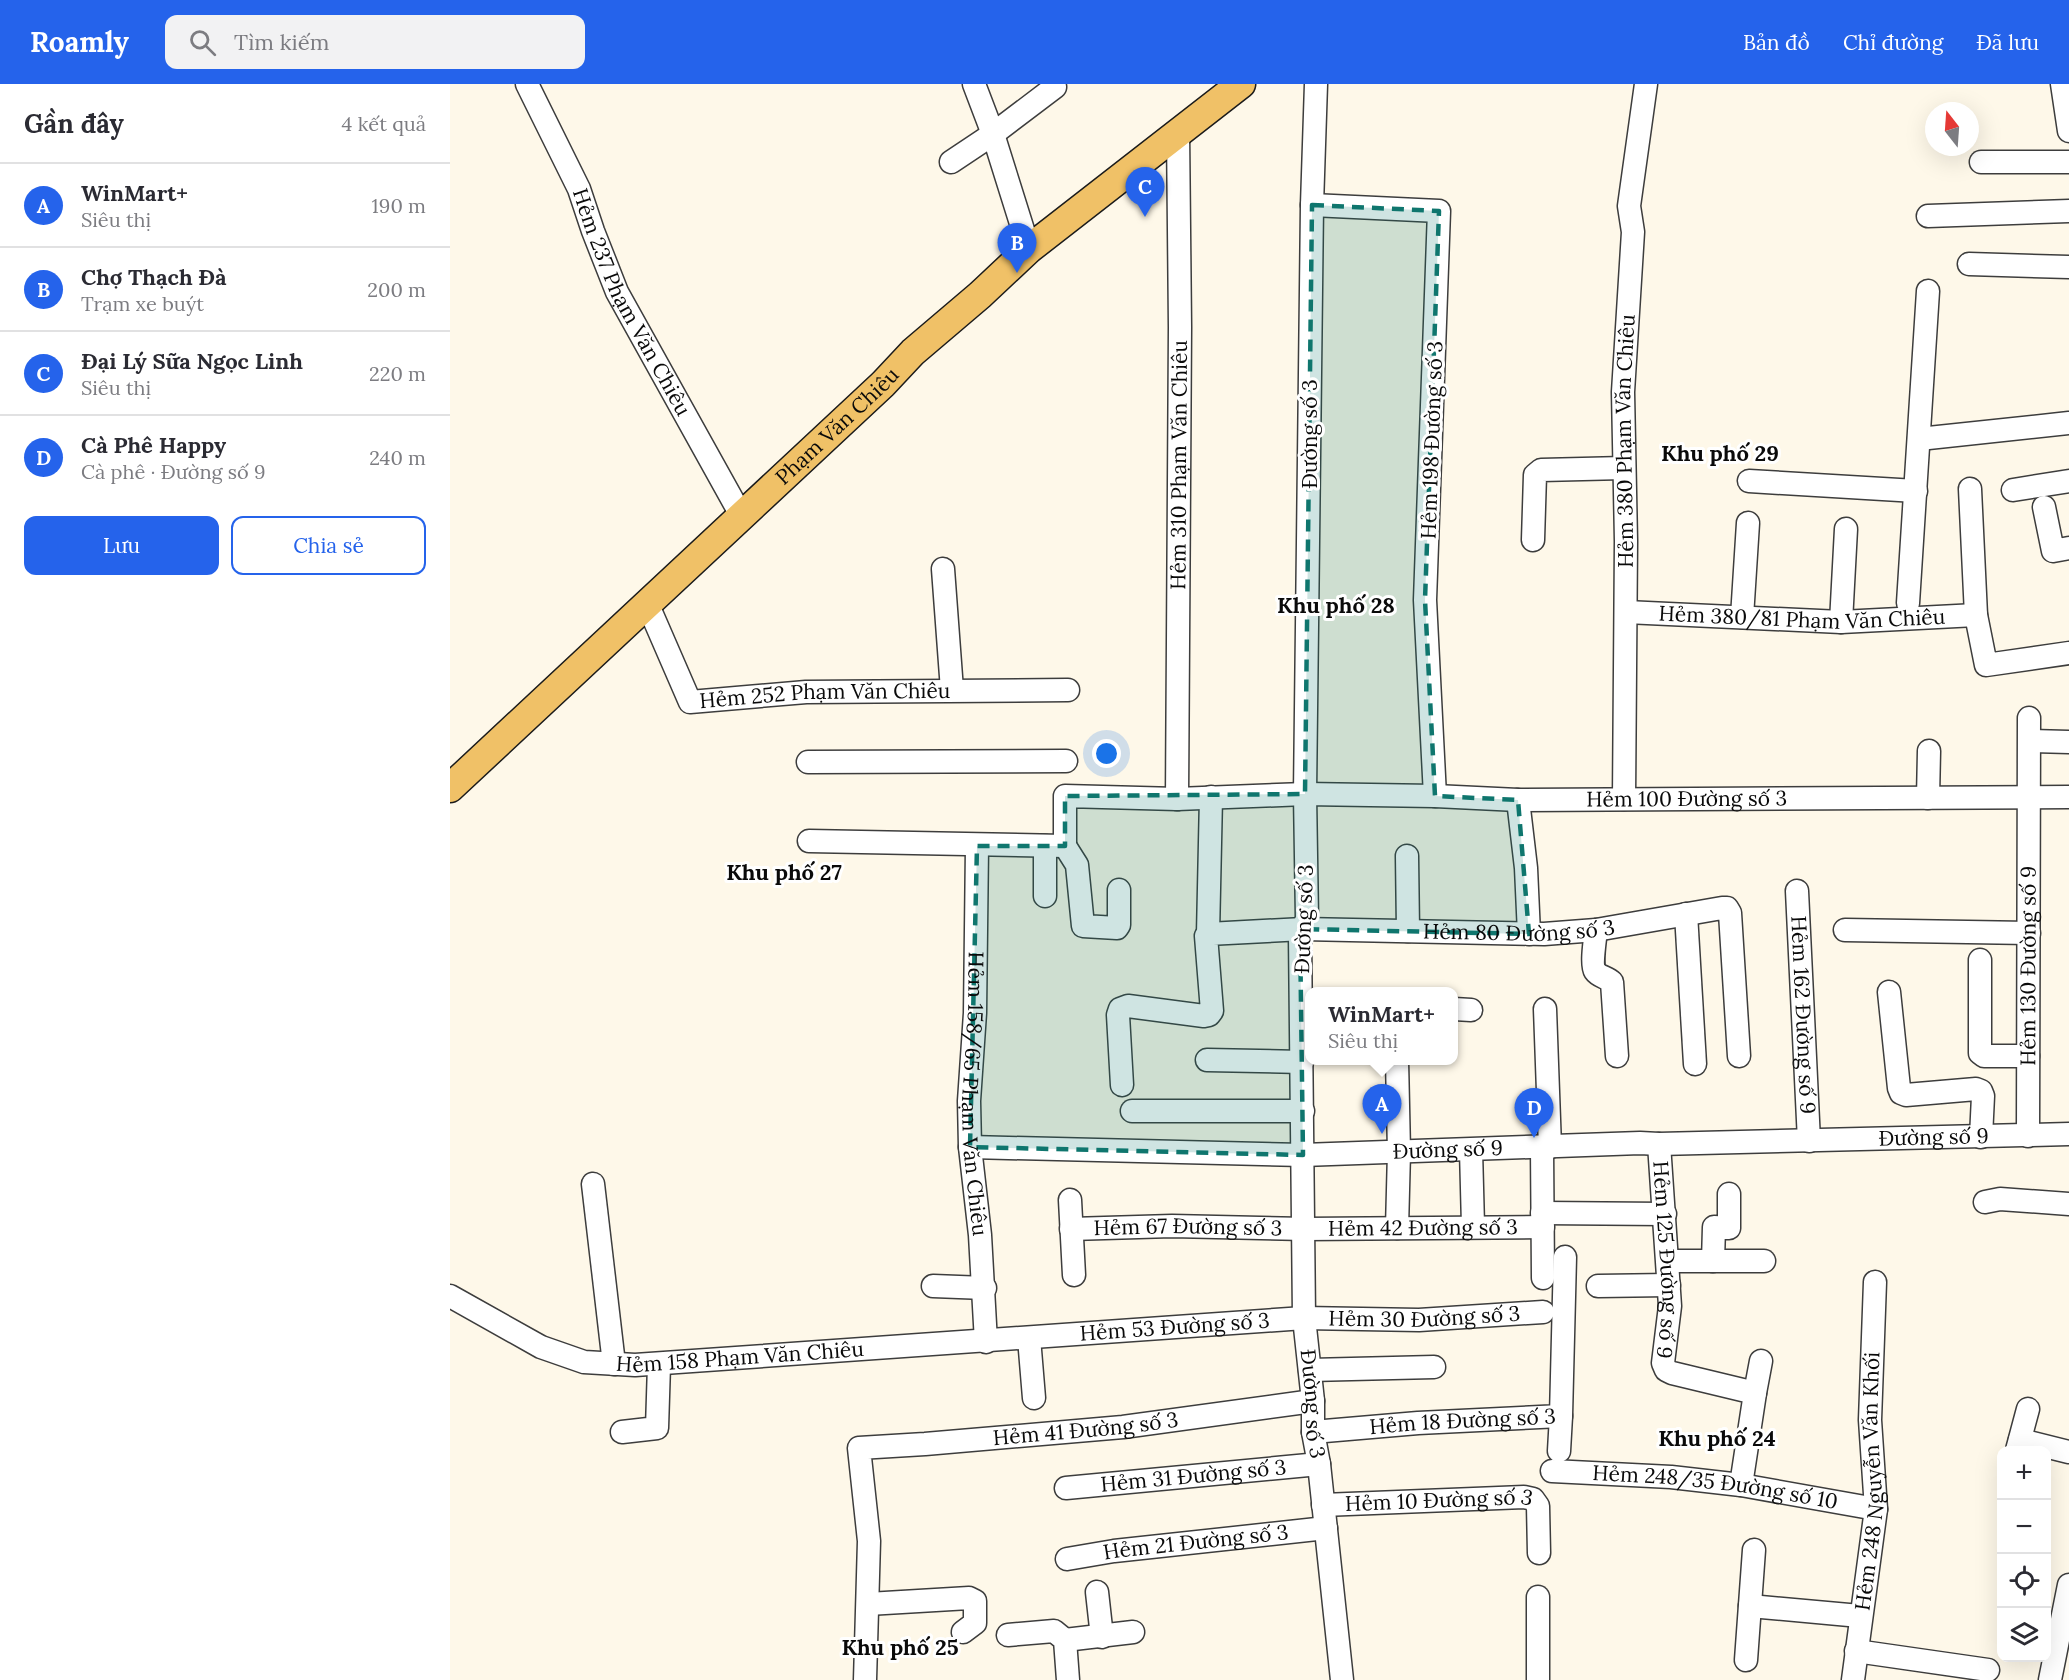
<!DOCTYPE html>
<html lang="vi">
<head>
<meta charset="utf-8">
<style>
  :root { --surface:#fff; --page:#f2f2f3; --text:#2b2b33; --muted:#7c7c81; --line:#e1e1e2; --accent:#2563eb }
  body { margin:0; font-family:Lora,serif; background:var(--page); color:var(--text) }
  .controls { position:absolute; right:18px; bottom:18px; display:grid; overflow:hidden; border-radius:12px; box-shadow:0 6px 24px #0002 }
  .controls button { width:54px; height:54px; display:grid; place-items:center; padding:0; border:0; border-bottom:2px solid var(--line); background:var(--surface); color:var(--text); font:30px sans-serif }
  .compass { position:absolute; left:1475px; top:18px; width:54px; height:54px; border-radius:50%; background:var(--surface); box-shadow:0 6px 24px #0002; rotate:343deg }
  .you { position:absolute; left:657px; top:670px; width:21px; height:21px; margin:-15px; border:4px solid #fff; border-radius:50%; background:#1a73e8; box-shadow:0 0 0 9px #1a73e833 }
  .badge { display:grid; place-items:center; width:39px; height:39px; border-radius:50%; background:var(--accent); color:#fff; font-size:20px; font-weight:700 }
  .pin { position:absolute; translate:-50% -50px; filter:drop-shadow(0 2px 3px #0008) }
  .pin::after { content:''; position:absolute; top:32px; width:21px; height:18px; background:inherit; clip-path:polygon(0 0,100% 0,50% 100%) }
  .popup { position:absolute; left:855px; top:903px; width:153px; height:78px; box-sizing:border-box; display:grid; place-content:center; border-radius:12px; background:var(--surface); filter:drop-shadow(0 2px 4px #0005); font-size:20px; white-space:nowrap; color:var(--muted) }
  .popup b { font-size:22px; color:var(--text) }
  .popup::after { content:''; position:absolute; left:50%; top:100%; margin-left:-12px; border:12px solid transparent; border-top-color:var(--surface) }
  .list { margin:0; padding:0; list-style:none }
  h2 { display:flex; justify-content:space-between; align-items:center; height:78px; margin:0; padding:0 24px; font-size:26px }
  h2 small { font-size:20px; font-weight:400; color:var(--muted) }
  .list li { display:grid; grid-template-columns:39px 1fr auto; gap:18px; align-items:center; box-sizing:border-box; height:84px; padding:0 24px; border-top:2px solid var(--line) }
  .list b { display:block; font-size:22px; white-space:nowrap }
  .list p { margin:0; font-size:20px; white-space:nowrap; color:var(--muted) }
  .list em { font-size:20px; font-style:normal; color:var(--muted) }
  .actions { display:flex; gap:12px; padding:18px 24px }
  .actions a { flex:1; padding:14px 0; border:2px solid var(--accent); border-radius:12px; text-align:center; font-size:21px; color:var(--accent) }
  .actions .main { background:var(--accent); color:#fff }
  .icon { flex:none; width:33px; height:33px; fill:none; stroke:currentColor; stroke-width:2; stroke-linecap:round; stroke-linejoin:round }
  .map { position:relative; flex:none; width:1619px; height:1596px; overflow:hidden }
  header { display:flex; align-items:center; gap:36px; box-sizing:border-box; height:84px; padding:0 30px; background:var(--accent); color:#fff }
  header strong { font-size:28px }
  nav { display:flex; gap:33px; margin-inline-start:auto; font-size:21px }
  .search { width:420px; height:54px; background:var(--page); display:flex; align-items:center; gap:15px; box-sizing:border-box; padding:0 21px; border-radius:12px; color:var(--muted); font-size:22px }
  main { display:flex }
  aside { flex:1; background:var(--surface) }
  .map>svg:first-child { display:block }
</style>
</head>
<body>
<header>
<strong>Roamly</strong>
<div class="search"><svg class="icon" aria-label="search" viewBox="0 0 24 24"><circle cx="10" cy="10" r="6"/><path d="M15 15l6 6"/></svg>Tìm kiếm</div>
<nav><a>Bản đồ</a><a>Chỉ đường</a><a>Đã lưu</a></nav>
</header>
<main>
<aside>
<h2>Gần đây<small>4 kết quả</small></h2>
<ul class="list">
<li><span class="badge">A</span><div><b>WinMart+</b><p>Siêu thị</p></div><em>190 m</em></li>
<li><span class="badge">B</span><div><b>Chợ Thạch Đà</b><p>Trạm xe buýt</p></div><em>200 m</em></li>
<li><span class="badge">C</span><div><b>Đại Lý Sữa Ngọc Linh</b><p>Siêu thị</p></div><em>220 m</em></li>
<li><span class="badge">D</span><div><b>Cà Phê Happy</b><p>Cà phê · Đường số 9</p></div><em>240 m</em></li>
</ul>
<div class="actions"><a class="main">Lưu</a><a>Chia sẻ</a></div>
</aside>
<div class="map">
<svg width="1619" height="1596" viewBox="0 0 1619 1596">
  <rect width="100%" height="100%" fill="#fef8e9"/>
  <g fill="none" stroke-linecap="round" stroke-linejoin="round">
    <defs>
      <g id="minor">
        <path id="s1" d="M77,0l52,105 14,42 24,61 124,223"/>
        <path d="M524,0l19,50 36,115"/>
        <path id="s2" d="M866,0l-4,121 -7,589 2,125 -7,16 4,383 9,83v31l6,32 23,216"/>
        <path d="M1612,0l7,47"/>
        <path d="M501,78l42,-28 62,-47"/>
        <path d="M1531,78h88"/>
        <path d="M862,121l127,6 -14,389 10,196"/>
        <path d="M1478,132l141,-5"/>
        <path d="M1519,180l100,3"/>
        <path d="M1469,355l150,-16"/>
        <path d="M1299,397l167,10"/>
        <path d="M1520,405l6,126 10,50 83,-12"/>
        <path d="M1563,406l56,-9"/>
        <path d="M1594,423l9,44 16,-3"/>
        <path d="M1083,456l2,-65 6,-5 83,-2"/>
        <path d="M493,485l9,121"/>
        <path id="s3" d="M197,519l43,99 116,-10 262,-2"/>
        <path d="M1458,519l20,-312"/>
        <path id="s4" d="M1176,528l215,10 135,-7"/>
        <path d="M1292,533l6,-94"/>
        <path d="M1391,538l5,-93"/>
        <path d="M1580,657l39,1"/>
        <path d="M358,678l258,-1"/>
        <path d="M1478,714l1,-47"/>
        <path id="s5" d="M727,715l3,-472 -2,-196"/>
        <path id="s6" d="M1174,715l2,-258 -3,-149 10,-160 -4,-26 17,-122"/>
        <path d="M1068,716l8,68 3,66"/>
        <path id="s7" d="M359,757l256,5v-50l112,3 128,-5 130,2 83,4 551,-3"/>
        <path id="s8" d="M527,762l-2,167 -6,88 1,46 10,88 6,107"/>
        <path d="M595,762v50"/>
        <path d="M615,762l12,19 6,61 34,2 2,-3v-35"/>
        <path d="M957,772l1,75"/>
        <path id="s9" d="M1347,807l12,250"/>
        <path d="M1236,830l9,150"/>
        <path d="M1146,846c-1,9 -5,35 -1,41 4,6 12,6 17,11l5,74"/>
        <path d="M1395,846l184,3"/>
        <path d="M758,850l3,-137"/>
        <path d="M1530,876v93l4,3h44"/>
        <path d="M1439,908l10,96 2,5 5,2 70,-6 5,2 2,5 -2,41"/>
        <path d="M1004,925l17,1"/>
        <path d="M1095,925l5,138"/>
        <path d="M757,976l95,2"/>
        <path id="s10" d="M672,1001l-4,-70 2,-6 8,-3 76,10 5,-1 3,-4 -6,-75 2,-2 95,-5 241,5 52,-4 126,-22h5l3,5 9,143"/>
        <path d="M682,1027h171"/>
        <path id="s11" d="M1578,1052l1,-418"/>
        <path id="s12" d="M1209,1060l11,162 -7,57 3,7 6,3 83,20 -14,92"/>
        <path id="s13" d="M520,1063l333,8 337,-12 19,1 410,-10"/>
        <path d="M1092,1064l1,130"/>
        <path d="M1021,1066l2,76"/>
        <path d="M143,1100l21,180"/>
        <path d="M620,1116l4,75"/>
        <path d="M1535,1118l15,-3 69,5"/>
        <path d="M1092,1129l123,1"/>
        <path d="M947,1144l2,-76 -2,-92"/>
        <path id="s14" d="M621,1145l101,-3 133,3 238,-2"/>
        <path d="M1218,1177h96"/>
        <path d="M1263,1177l1,-34 15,1v-34"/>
        <path d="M483,1202l52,2"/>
        <path d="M1148,1202l71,-1"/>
        <path id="s15" d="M0,1212l91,51 43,15 51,3 669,-47 115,2 124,-8"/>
        <path d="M579,1254l5,60"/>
        <path d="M860,1286l124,-3"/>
        <path d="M1305,1309l6,-32"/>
        <path d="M172,1348l35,-4 2,-63"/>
        <path id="s16" d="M863,1348l105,-9 143,-7 4,-159"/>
        <path d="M1570,1356l49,12"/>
        <path d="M1567,1366l11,-41"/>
        <path d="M1109,1367l2,-35"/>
        <path id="s17" d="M1102,1387l119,6 70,8 135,24"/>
        <path id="s18" d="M616,1404l253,-24"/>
        <path id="s19" d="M873,1421l201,-8 9,2 5,7 1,47"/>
        <path id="s20" d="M617,1475l47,-8 212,-23"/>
        <path d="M647,1508l5,45"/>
        <path d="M1088,1513v83"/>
        <path d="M418,1520l101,-6 6,3v22l-12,9"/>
        <path d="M1300,1522l110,10"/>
        <path d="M558,1551l46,-4 11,9 3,40"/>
        <path d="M615,1556l68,-8"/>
        <path d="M1406,1567l132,19"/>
        <path d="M1296,1576l8,-110"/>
        <path id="s21" d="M415,1596l4,-139 -10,-93 66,-4 198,-17 190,-26"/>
        <path id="s22" d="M1403,1596l23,-171 -6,-89 5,-138"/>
        <path d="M1600,1596l19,-95"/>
      </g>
      <g id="major">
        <path id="s23" d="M0,704l433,-404 30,-32 67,-57 49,-46 212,-165"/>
      </g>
    </defs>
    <!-- minor casing -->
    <use href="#minor" stroke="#3d3d3d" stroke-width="25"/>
    <!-- major casing -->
    <use href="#major" stroke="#1b1b1b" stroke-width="31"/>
    <!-- minor -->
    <use href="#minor" stroke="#fff" stroke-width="22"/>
    <!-- major -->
    <use href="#major" stroke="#f0c167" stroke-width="28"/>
  </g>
  <!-- marked area -->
  <path fill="#0f766e" fill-opacity="0.2" stroke="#0f766e" stroke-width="4.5" stroke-dasharray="12 8" stroke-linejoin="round" d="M862,121l127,6 -14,389 10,196 83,4 11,134 -229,-5 3,226 -333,-8 7,-301h88v-50l240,-2z"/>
  <g text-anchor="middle" stroke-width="6" stroke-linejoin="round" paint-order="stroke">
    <!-- street labels -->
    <g font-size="21" fill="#0a0a0a" stroke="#fff">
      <text dy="7" stroke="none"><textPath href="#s1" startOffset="242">Hẻm 237 Phạm Văn Chiêu</textPath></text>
      <text dy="7" stroke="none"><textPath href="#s23" startOffset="530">Phạm Văn Chiêu</textPath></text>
      <text transform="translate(860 350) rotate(-90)" y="7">Đường số 3</text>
      <text transform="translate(982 356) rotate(-88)" y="7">Hẻm 198 Đường số 3</text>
      <text dy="7" stroke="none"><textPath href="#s6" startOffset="358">Hẻm 380 Phạm Văn Chiêu</textPath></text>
      <text dy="7" stroke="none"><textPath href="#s5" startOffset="334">Hẻm 310 Phạm Văn Chiêu</textPath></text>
      <text dy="7" stroke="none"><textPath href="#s4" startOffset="176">Hẻm 380/81 Phạm Văn Chiêu</textPath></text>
      <text dy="7" stroke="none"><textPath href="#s3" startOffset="243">Hẻm 252 Phạm Văn Chiêu</textPath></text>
      <text dy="7" stroke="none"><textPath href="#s7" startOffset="928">Hẻm 100 Đường số 3</textPath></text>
      <text transform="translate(854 835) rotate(-88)" y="7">Đường số 3</text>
      <text dy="7" stroke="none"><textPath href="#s10" startOffset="561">Hẻm 80 Đường số 3</textPath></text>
      <text dy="7" stroke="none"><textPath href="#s11" startOffset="170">Hẻm 130 Đường số 9</textPath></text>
      <text dy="7" stroke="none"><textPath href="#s9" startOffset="124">Hẻm 162 Đường số 9</textPath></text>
      <text dy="7" stroke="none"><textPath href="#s8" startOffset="248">Hẻm 158/65 Phạm Văn Chiêu</textPath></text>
      <text dy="7" stroke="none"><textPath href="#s13" startOffset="964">Đường số 9</textPath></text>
      <text dy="7" stroke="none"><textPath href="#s13" startOffset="478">Đường số 9</textPath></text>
      <text dy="7" stroke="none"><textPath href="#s14" startOffset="352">Hẻm 42 Đường số 3</textPath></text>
      <text dy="7" stroke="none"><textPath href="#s14" startOffset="117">Hẻm 67 Đường số 3</textPath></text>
      <text dy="7" stroke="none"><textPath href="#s12" startOffset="116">Hẻm 125 Đường số 9</textPath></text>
      <text dy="7" stroke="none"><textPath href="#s15" startOffset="992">Hẻm 30 Đường số 3</textPath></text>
      <text dy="7" stroke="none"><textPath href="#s15" startOffset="742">Hẻm 53 Đường số 3</textPath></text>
      <text dy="7" stroke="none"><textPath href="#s15" startOffset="306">Hẻm 158 Phạm Văn Chiêu</textPath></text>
      <text dy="7" stroke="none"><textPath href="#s2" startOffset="1322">Đường số 3</textPath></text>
      <text dy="7" stroke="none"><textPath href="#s16" startOffset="150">Hẻm 18 Đường số 3</textPath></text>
      <text dy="7" stroke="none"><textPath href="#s21" startOffset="460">Hẻm 41 Đường số 3</textPath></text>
      <text dy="7" stroke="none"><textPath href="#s18" startOffset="128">Hẻm 31 Đường số 3</textPath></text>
      <text dy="7" stroke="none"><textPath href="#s22" startOffset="200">Hẻm 248 Nguyễn Văn Khối</textPath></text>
      <text dy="7" stroke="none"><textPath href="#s17" startOffset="164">Hẻm 248/35 Đường số 10</textPath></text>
      <text dy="7" stroke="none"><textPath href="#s19" startOffset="116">Hẻm 10 Đường số 3</textPath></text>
      <text dy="7" stroke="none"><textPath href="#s20" startOffset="130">Hẻm 21 Đường số 3</textPath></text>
    </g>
    <!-- neighbourhood labels -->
    <g font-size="22" font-weight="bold" fill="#0a0a0a" stroke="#fff">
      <text x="1270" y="377">Khu phố 29</text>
      <text x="886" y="529">Khu phố 28</text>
      <text x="334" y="796">Khu phố 27</text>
      <text x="1267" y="1362">Khu phố 24</text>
      <text x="450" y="1571">Khu phố 25</text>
    </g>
  </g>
</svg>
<div class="controls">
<button>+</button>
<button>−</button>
<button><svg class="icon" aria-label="locate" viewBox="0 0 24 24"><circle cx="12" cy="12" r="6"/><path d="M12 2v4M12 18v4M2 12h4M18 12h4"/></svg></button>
<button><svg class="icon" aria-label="layers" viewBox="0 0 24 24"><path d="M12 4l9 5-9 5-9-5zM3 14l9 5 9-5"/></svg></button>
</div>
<svg class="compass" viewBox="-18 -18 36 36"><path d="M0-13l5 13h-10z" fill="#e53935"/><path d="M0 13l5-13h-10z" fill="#7c7c81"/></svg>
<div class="you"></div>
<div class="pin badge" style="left:932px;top:1050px">A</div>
<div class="popup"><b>WinMart+</b>Siêu thị</div>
<div class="pin badge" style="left:567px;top:189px">B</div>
<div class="pin badge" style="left:695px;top:133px">C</div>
<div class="pin badge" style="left:1084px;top:1054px">D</div>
</div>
</main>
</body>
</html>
